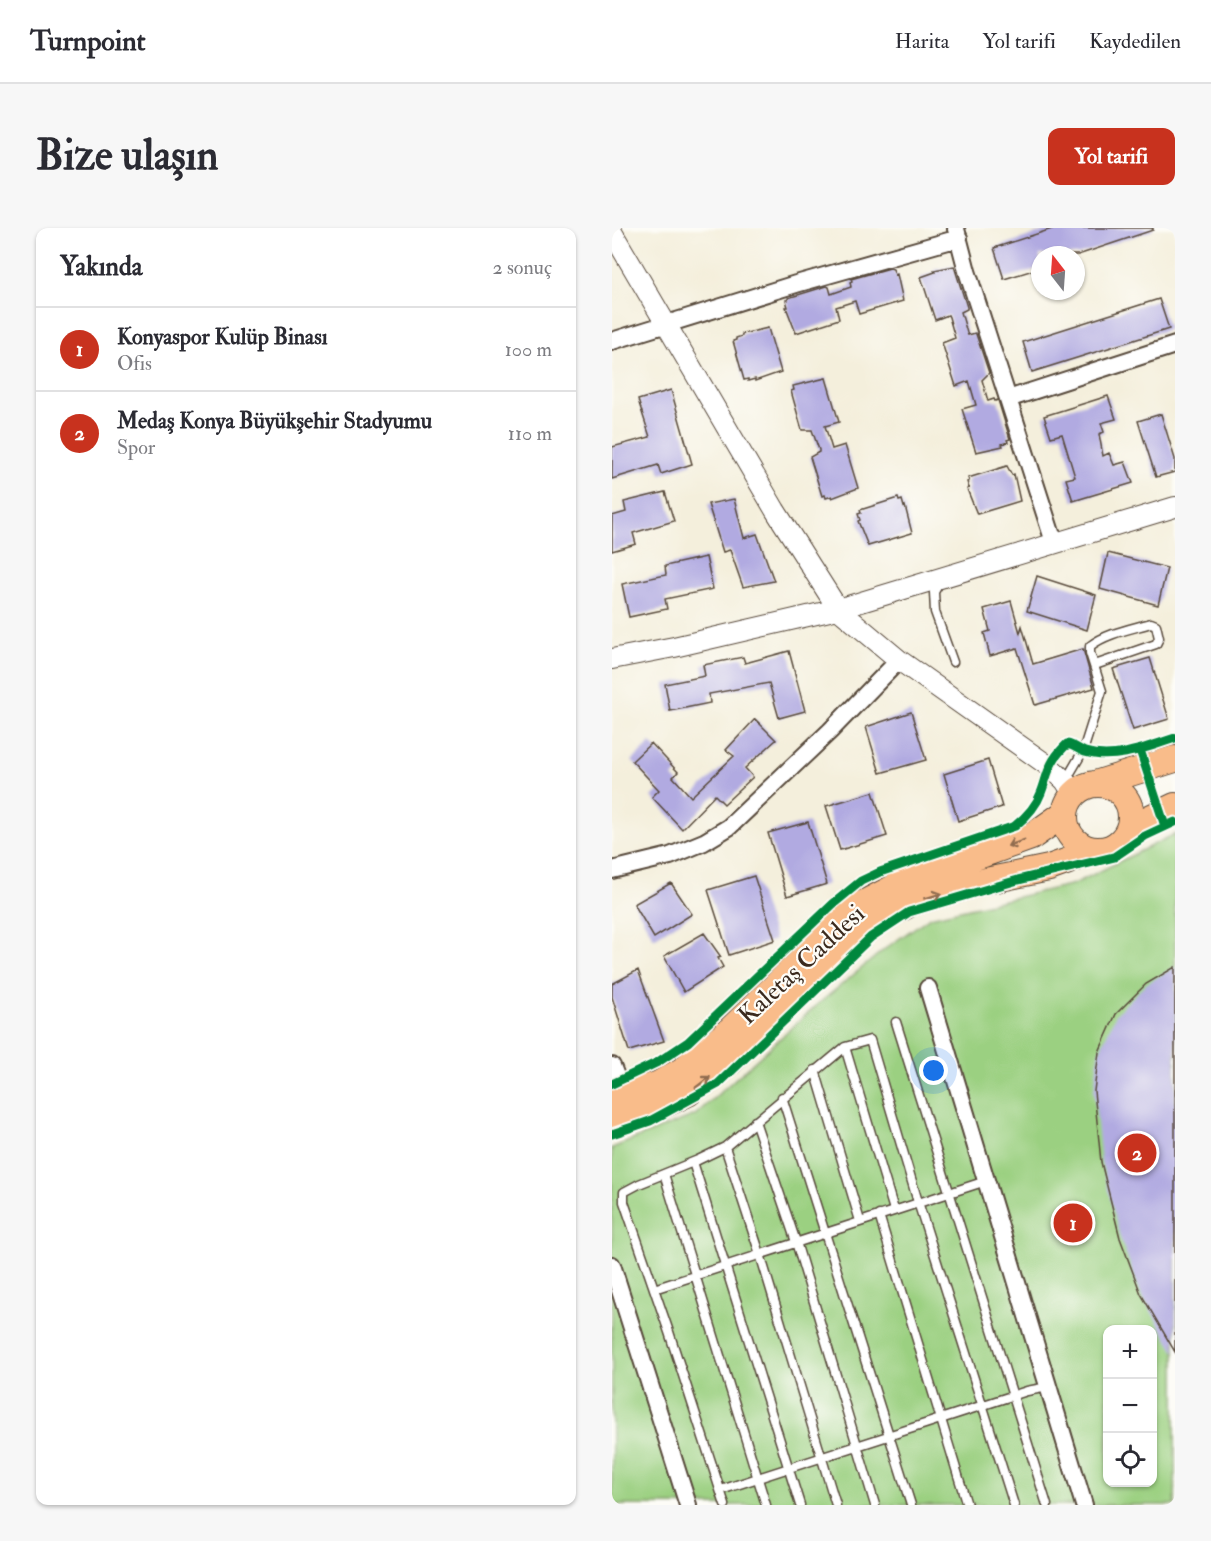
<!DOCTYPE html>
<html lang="tr">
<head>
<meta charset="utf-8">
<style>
  :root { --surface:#fff; --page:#f7f7f7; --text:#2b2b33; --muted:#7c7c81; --line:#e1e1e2; --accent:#c8321e }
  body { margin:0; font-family:"IM FELL Double Pica",serif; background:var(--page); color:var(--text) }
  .controls { position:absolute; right:18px; bottom:18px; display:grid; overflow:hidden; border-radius:12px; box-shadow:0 2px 4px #0004 }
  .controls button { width:54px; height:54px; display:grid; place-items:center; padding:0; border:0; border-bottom:2px solid var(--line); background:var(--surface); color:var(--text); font:30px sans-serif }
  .compass { position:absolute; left:419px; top:18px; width:54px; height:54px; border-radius:50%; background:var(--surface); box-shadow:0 2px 4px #0004; rotate:343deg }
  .you { position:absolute; left:322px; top:843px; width:21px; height:21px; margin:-15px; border:4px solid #fff; border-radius:50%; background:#1a73e8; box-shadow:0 0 0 9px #1a73e833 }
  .badge { display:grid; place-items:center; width:39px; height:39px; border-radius:50%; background:var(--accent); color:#fff; font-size:20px; font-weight:700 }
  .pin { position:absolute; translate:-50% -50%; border:3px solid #fff; box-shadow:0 2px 6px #0006 }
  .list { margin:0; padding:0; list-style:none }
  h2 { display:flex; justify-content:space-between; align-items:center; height:78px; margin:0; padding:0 24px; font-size:26px }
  h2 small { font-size:20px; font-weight:400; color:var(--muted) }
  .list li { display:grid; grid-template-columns:39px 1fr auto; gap:18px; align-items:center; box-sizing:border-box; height:84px; padding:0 24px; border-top:2px solid var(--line) }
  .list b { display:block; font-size:22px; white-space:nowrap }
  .list p { margin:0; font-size:20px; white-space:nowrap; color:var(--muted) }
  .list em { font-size:20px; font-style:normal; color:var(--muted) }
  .icon { flex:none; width:33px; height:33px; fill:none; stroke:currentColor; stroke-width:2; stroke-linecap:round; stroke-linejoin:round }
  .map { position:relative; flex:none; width:563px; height:1277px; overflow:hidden; border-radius:12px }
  header { display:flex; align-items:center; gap:36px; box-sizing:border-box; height:84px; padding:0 30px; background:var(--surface); border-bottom:2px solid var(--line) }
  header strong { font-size:28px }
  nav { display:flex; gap:33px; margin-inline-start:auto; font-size:21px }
  .intro { display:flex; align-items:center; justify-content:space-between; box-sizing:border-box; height:144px; padding:0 36px }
  h1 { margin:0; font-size:42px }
  .button { padding:15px 27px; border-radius:12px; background:var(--accent); color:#fff; font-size:21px; font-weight:700 }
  main { display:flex; gap:36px; padding:0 36px }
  aside { flex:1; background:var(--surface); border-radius:12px; box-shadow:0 2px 4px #0004 }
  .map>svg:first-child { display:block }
</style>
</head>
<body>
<header>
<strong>Turnpoint</strong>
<nav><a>Harita</a><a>Yol tarifi</a><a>Kaydedilen</a></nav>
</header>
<div class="intro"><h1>Bize ulaşın</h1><a class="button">Yol tarifi</a></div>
<main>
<aside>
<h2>Yakında<small>2 sonuç</small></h2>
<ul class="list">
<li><span class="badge">1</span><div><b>Konyaspor Kulüp Binası</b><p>Ofis</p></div><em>100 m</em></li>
<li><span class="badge">2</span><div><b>Medaş Konya Büyükşehir Stadyumu</b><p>Spor</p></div><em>110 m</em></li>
</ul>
</aside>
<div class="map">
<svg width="563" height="1277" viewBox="0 0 563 1277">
  <rect width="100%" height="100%" fill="#fdfcf7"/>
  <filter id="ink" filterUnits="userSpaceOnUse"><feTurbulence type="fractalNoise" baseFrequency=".0167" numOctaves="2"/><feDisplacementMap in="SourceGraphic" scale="12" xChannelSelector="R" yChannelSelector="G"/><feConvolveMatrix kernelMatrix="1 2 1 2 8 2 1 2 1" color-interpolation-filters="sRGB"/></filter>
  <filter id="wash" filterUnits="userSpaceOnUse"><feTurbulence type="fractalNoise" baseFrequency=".008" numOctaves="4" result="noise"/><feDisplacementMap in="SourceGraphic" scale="24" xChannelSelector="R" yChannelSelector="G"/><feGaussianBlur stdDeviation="1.35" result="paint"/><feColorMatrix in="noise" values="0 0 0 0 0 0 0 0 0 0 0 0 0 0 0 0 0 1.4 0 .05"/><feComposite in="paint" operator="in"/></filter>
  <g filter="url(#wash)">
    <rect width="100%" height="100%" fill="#f4efdc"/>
    <!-- green -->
    <path fill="#9bd081" stroke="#6b7d50" stroke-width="1.5" fill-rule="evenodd" d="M563,606v671h-563v-357l83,-33 123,-111 68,-56 44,-31 144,-33zM496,1102h44v152h-44z"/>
    <g id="blocks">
      <!-- building -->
      <path fill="#b1aae1" d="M443,0h98v2l-75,25h-38v13l-36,11 -10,-31z
        M342,38l13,41v2l-6,3 6,21 1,2 7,-2 1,1 13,39 -7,7 6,21 6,-2 1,2 3,-1 12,39 -3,1 1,2 -6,2 1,2 -27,6 -14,-43 14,-4 -7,-24 -13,5 -14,-43 13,-5 -6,-21 -1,-2 -13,5 -14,-43 14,-5 -1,-2z
        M278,40l3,1 2,6 2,-1 6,27 -44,13 -4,-13 -19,6 3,12 -43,14 -10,-26h2l-2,-7h2v-2l39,-12 2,1 2,7 20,-7 -1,-5 2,-1 -1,-2z
        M547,71l10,30 -137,43 -9,-30z
        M156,100l13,44 -26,9v-2l-7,2v-2l-4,1 -11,-39 3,-1v-2l6,-2v-2z
        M214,150l13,44 -14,4 7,23 13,-4 13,43 -26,10v-2l-6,2 -1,-3 -3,1 -12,-39 9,-5v-2l-7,-20h-10l-11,-39 3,-1 -1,-4z
        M59,162l21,74 -31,10 -3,-9 -46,14v-32l38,-10 -12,-37z
        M496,168l8,23 -15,4 3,9 -5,2 4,22 6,-3 5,12 11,-3 8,21 -60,18 -7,-22 9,-2 -13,-43 -11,3 -7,-21z
        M549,186l14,45v13l-19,5 -18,-56z
        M395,238l5,9 2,-1 6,27 -43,13 -10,-25 2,-1 -2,-6 2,-1 -1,-3z
        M53,264l9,29 -41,12 3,11 -24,7v-35l14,-4 -2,-10z
        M286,270l1,3 3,-1 2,7 1,-1 7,27 -44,13 -10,-25 2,-1 -2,-6 3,-1 -1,-3z
        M122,271l10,39 13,-4 17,47 -31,6 -13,-37 -7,2 -15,-48z
        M496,325l59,15 -9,37 -58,-16z
        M94,329l7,32 -48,10 2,10 -38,8 -7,-33 44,-9 -1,-9z
        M425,348l59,19 -9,35 -60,-19z
        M399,373l9,32 2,-7 11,38 50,-15 11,39 -59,17 -18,-57 -27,8 -6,-23 6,-2 -6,-22z
        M177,423l16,60 -26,7 -10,-35 -60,11 1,9 -40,8 -5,-27 40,-8 -2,-11 40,-8 2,6z
        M538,430l19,61 -36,11 -20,-61z
        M299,484l15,48 -46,13 -14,-46z
        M143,491l21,21 -31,28 8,9 -29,27 -9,-9 -33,34 -30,-32 7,-7 -27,-29 19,-18 27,29 -5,5 18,20 43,-41 -8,-6z
        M376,532l14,47 -44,14 -14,-47z
        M261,564l14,44 -47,14 -14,-44z
        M196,594l19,62 -40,12 -19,-63z
        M142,648l21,64 -46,15 -21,-65z
        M59,655l21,31 -38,24 -20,-34z
        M92,705l17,24 -3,1 5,9 -39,25 -20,-36z
        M563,739v385l-34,-58 -21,-56 -19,-76 -7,-71 5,-39 17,-38 30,-30z
        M26,742l26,71 -35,10 -17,-54v-13z"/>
    </g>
  </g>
  <g filter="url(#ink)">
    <use href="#blocks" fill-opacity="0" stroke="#57483a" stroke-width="1.5"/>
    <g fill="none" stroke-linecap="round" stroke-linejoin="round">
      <defs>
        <path id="service" d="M329,352l-7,12 1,20 18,50
          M454,552l17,-29 19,-60 -12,-38v-7c17,-13 41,-17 61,-23l5,2 3,13 -3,6 -61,21
          M284,794l151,483
          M233,819l49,163
          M203,842l45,151
          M170,869l129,408
          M143,893l41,121 79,263
          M113,919l35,107 76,251
          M81,934l107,343
          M52,946l102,331
          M267,987l88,290
          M42,1061l332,-108
          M109,1262l306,-99 21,-4
          M113,1277l-56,-173 -45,-130v-10l15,-8 59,-24 27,-13 120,-100 25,-7 48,162 96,303"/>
        <path id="minor" d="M344,1l11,42 87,271
          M0,113l184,-57 163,-46
          M396,171l167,-54
          M0,642l58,-14 34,-14 25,-15 101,-96 69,-71
          M316,760l156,517
          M0,838l12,31
          M0,1037l76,240"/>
        <path id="tertiary" d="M0,4l163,278 63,99 61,51 151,107 15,14 9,14
          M0,431l62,-12 164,-38 337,-102"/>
        <path id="primary" d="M453 589a33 33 0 1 1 66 0a33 33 0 1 1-66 0Z
          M483,556l80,-25
          M517,600l46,-22
          M0,873l47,-17 24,-14 45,-38 129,-125 48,-25 126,-45 34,-24
          M0,895l37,-11 39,-19 42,-31 128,-131 53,-28 75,-22 63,-13 47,-17"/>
      </defs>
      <!-- service casing -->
      <use href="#service" stroke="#57483a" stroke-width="11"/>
      <!-- minor casing -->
      <use href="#minor" stroke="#57483a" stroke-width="20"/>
      <!-- tertiary casing -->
      <use href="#tertiary" stroke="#57483a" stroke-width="22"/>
      <!-- primary casing -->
      <use href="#primary" stroke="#57483a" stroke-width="28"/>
      <!-- service -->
      <use href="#service" stroke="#fff" stroke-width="8"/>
      <!-- minor -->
      <use href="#minor" stroke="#fff" stroke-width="16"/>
      <!-- tertiary -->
      <use href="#tertiary" stroke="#fff" stroke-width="20"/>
      <!-- primary -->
      <use href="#primary" stroke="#f9bc8a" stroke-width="26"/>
      <defs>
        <path id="cycleway" d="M528,522l25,76
          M0,856l46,-22 30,-20 145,-138 28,-23 19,-9 135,-46c11,-9 21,-19 26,-33 5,-12 6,-24 14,-35 3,-5 8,-10 12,-14 7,1 12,6 18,8 29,9 63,-5 90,-14
          M0,906l38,-13 68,-37 153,-147 38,-25 109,-32 96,-23 31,-21 30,-14"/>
      </defs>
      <!-- cycleway casing -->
      <use href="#cycleway" stroke="#fdfcf7" stroke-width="13"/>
      <!-- cycleway -->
      <use href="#cycleway" stroke="#00873e" stroke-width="9"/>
    </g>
    <!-- one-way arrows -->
    <defs><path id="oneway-shaft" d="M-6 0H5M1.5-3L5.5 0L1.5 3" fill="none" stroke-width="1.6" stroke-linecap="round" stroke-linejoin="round" transform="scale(1.5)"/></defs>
    <g stroke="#906c4f">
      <use href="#oneway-shaft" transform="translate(404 615) rotate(159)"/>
      <use href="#oneway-shaft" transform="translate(321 668) rotate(-17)"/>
      <use href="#oneway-shaft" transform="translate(91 854) rotate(-37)"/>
    </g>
  </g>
  <g text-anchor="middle" stroke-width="4.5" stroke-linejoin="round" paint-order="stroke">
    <!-- street labels -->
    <g font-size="26" fill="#3b2a1e" stroke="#fdfcf7">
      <text transform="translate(189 736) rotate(-43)" y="9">Kaletaş Caddesi</text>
    </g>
  </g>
</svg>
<div class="controls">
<button>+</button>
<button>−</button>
<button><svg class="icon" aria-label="locate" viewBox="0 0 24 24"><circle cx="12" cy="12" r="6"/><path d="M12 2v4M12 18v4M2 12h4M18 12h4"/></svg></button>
</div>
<svg class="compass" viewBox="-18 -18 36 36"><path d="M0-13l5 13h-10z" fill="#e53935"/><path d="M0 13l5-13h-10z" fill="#7c7c81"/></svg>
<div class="you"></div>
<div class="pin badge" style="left:461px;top:995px">1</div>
<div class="pin badge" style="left:525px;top:925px">2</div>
</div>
</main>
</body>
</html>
